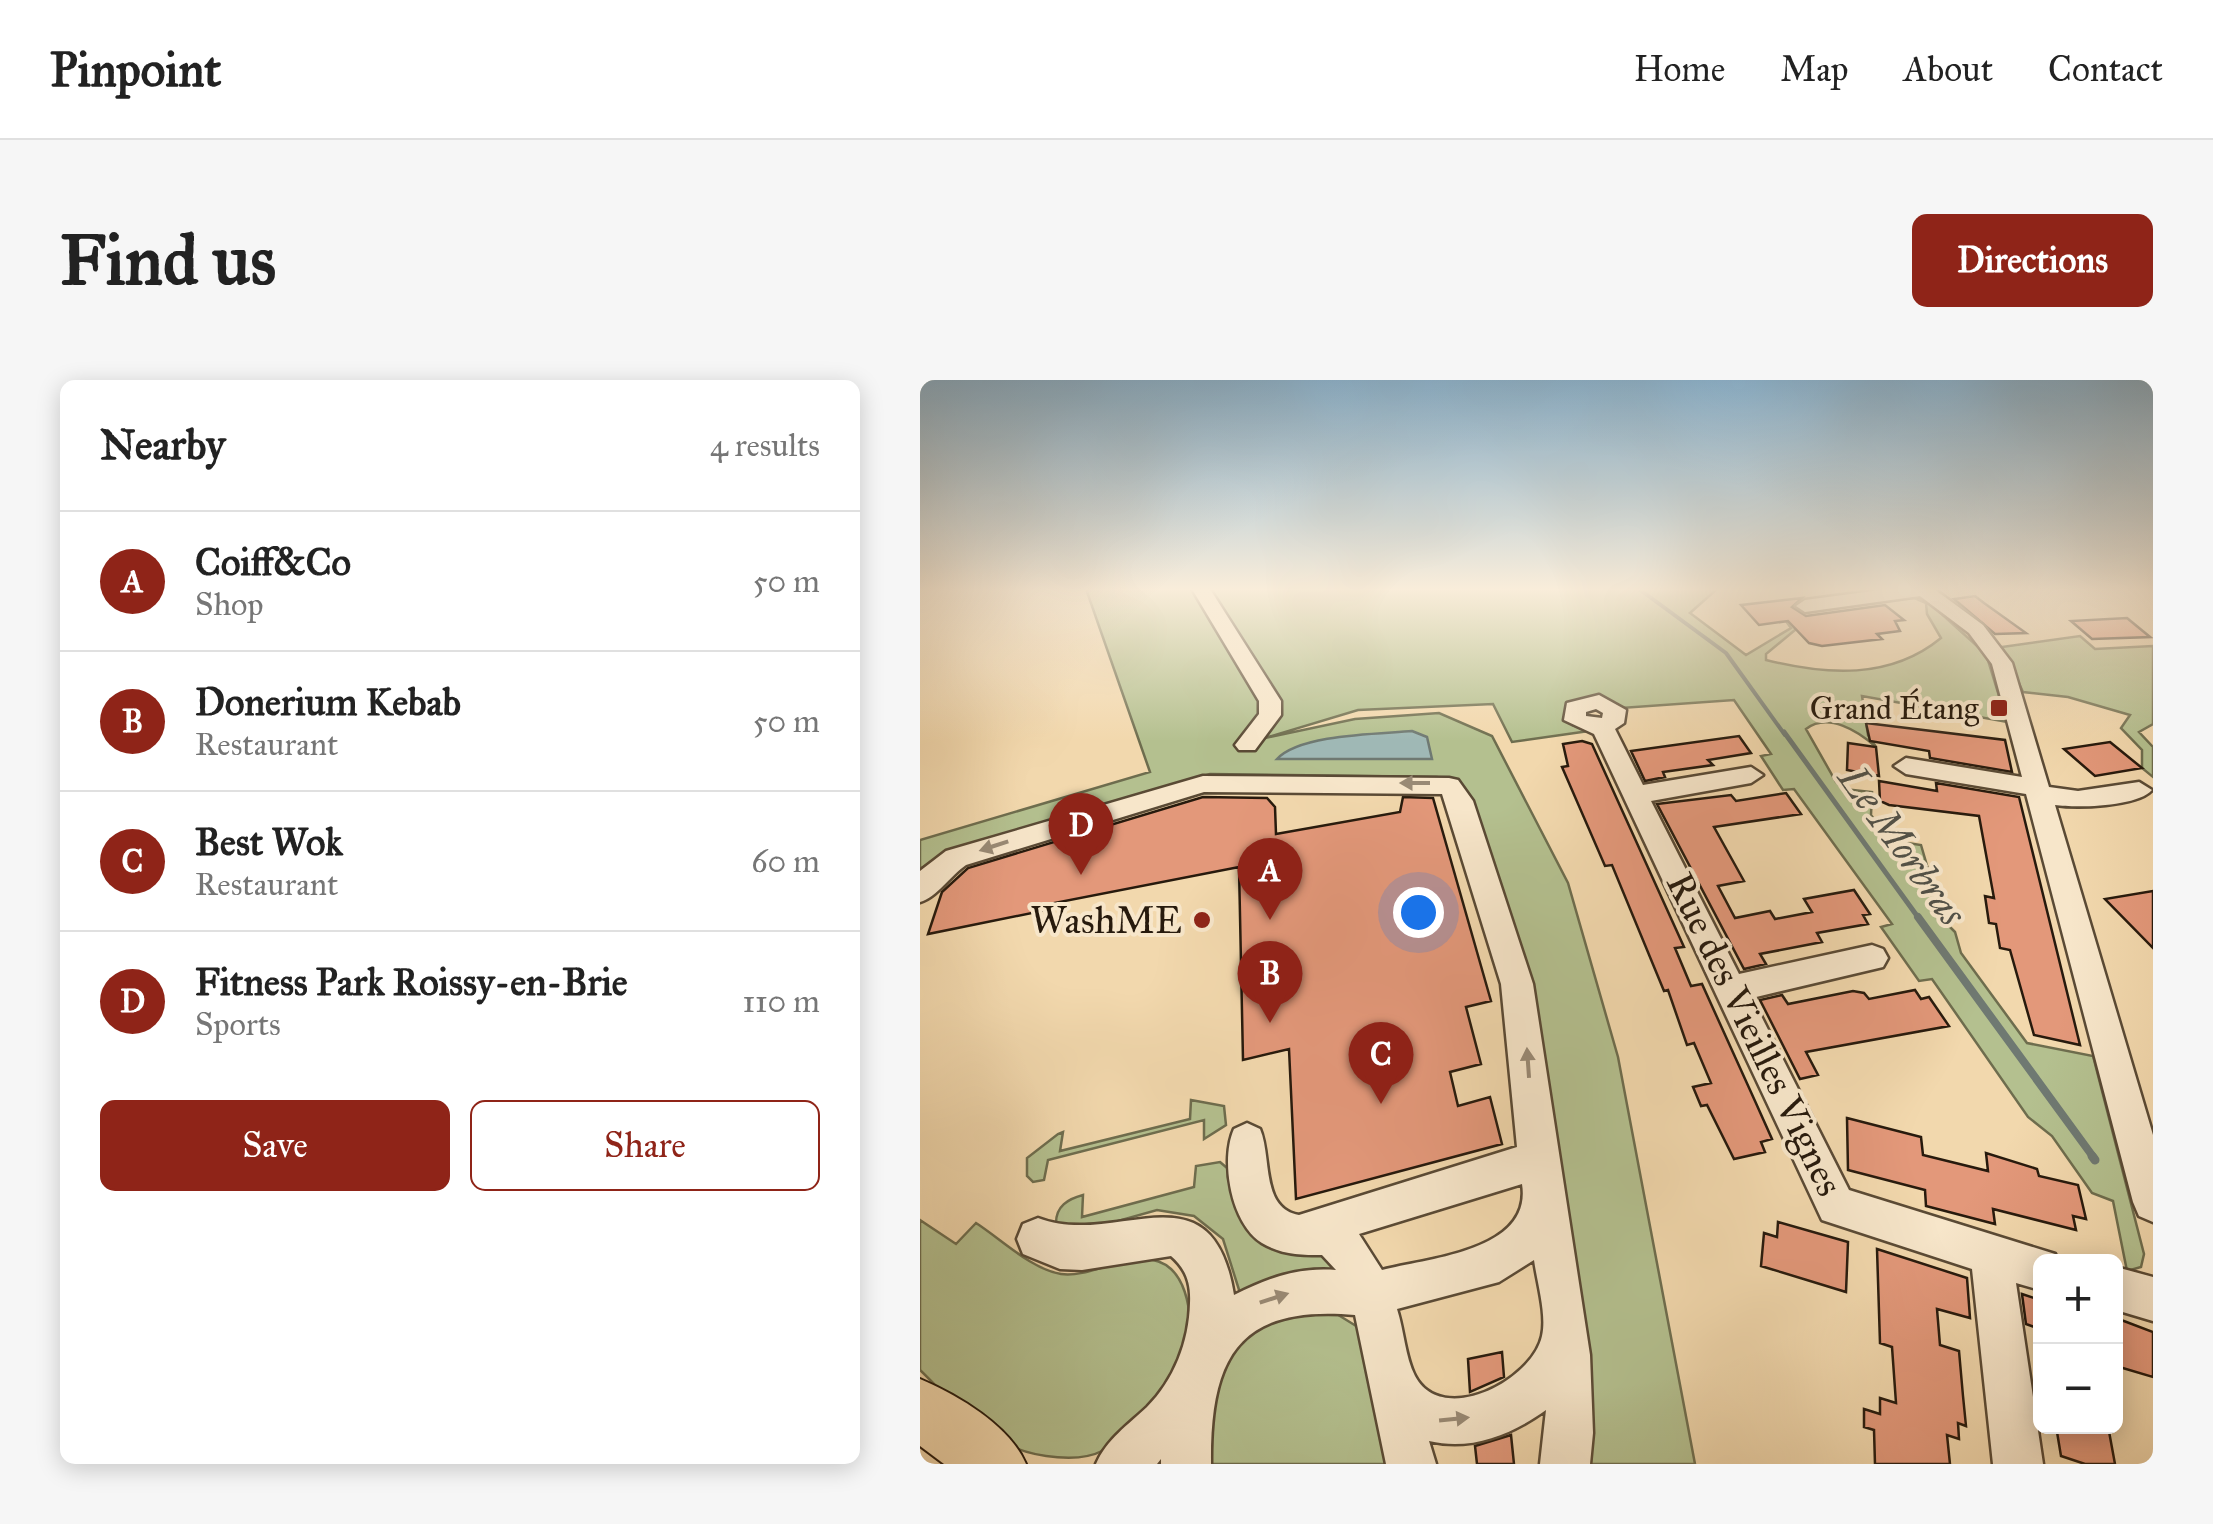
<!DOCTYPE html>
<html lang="en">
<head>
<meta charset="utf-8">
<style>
  :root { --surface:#fff; --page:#f6f6f6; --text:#222; --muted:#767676; --line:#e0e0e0; --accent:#8f2418 }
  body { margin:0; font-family:"IM FELL Great Primer",serif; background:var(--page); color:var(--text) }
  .controls { position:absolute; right:30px; bottom:30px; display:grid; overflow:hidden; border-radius:15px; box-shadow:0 5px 25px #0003 }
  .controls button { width:90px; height:90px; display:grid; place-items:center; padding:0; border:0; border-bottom:2px solid var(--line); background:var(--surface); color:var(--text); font:50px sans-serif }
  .you { position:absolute; left:498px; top:532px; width:35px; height:35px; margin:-25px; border:8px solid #fff; border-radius:50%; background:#1a73e8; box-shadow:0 0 0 15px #1a73e833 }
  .badge { display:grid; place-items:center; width:65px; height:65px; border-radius:50%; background:var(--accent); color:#fff; font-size:32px; font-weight:700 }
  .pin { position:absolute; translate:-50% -82px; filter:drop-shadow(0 2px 5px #0008) }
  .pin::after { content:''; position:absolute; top:52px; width:35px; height:30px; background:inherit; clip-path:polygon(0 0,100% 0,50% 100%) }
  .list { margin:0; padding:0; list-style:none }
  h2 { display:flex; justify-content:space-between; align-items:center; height:130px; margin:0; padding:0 40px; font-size:42px }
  h2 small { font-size:32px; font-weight:400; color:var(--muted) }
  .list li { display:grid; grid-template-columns:65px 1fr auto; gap:30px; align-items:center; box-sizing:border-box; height:140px; padding:0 40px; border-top:2px solid var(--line) }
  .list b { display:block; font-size:38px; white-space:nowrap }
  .list p { margin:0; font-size:32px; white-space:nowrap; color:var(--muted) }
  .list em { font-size:32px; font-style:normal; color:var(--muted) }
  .actions { display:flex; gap:20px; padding:30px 40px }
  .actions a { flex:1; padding:22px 0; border:2px solid var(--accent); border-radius:15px; text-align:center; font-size:35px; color:var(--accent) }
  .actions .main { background:var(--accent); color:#fff }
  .map { position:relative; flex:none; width:1233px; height:1084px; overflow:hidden; border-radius:15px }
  header { display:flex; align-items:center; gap:60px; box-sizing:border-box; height:140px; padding:0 50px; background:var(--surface); border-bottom:2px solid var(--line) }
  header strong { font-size:48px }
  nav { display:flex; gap:55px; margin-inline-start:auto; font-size:35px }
  .intro { display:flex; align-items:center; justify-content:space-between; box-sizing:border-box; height:240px; padding:0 60px }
  h1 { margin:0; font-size:70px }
  .button { padding:25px 45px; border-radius:15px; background:var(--accent); color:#fff; font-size:35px; font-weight:700 }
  main { display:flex; gap:60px; padding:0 60px }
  aside { flex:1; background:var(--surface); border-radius:15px; box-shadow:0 5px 25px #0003 }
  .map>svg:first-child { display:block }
</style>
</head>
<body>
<header>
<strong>Pinpoint</strong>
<nav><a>Home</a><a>Map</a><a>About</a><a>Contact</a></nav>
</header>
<div class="intro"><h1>Find us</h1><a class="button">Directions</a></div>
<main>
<aside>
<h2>Nearby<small>4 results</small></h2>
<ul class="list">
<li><span class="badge">A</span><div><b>Coiff&amp;Co</b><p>Shop</p></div><em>50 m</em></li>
<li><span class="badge">B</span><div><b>Donerium Kebab</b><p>Restaurant</p></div><em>50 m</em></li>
<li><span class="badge">C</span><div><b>Best Wok</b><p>Restaurant</p></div><em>60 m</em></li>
<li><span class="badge">D</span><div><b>Fitness Park Roissy-en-Brie</b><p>Sports</p></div><em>110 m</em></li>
</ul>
<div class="actions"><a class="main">Save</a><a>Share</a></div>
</aside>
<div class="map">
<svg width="1233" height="1084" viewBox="0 0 1233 1084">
  <rect width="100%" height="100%" fill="#f2d8ad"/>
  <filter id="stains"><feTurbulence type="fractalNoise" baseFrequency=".002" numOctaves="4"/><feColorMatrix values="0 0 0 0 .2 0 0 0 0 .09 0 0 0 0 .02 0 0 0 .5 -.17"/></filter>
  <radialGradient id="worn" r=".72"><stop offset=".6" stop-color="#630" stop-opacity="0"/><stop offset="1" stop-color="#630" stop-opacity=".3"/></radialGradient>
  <!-- green -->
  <path fill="#b4c08f" stroke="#6e6d4e" stroke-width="2.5" d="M166,209h631l-27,24 56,42 45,-27 -5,-7 10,-2 5,6 -35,29v6c60,15 124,20 175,-22l-14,-24 -1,-11 -16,-7 16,4 60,54 21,68 -145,-26 6,39 8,12c-18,-16 -48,-35 -70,-18l30,53 8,7 28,3 -1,23 18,25 32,5 22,75 12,12 6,21 66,90 66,13 51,198 -3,13 -14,4 -14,-70 -21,-8 -40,-57 -24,-19 -96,-138 -13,2 -38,-54 11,-3 -98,-135 -11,1 -22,-34 10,-2 -37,-54 -113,8c-15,-12 -33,-13 -50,-5l-6,12 7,10 17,6 -77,11 -19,-38 -135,6 -93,28 90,-19 84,-6 53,23 76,147 50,174 77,407h-111l-41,-415 -10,-54 -64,-198 -10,-15 -22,-5 -227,-3 -266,81 -24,14v-29l230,-68z
    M1160,256l15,13 58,-3v78l-14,8 14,15v30l-11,-9v-18l-21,-22 9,-13 -62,-18 -45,-5 -21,-45z
    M271,720l33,6 2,19 -22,14v-19l-156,40 -4,20 -11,2 -6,-6v-18l31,-24 5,-2 -3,19 130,-32z
    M300,782l100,85 20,26 -100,20 -17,-54 -29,-23 -37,-6 -71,20 -30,-7c0,-17 12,-24 27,-28l-1,22 112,-30 2,-21z
    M0,840l36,24 20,-21c25,16 55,46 85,51 34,5 80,-32 110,-5 24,22 24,82 8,108 -8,14 -62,67 -77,74 -23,12 -66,6 -89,-4 -39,-17 -64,-49 -93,-77z
    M407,928l34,21 35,135h-196l-1,-14 29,-102 46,-33z"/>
  <!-- water -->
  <path fill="#9fb8b5" stroke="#6f7972" stroke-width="2.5" d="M492,351l15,6 5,22h-155c23,-25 101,-25 135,-28z"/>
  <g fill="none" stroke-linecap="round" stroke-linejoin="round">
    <!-- stream-far3 -->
    <path stroke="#6f7972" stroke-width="4" d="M719,209l87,64 59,82"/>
    <!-- stream-far2 -->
    <path stroke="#6f7972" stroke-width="5" d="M864,352l136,188"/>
    <!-- stream-far1 -->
    <path stroke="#6f7972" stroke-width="8" d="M998,537l176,241"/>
    <!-- stream -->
    <path stroke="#6f7972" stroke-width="9" d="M1172,776l3,4"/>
  </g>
  <!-- building -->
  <path fill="#e3987a" stroke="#271a0d" stroke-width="2.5" d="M1055,216l9,7 42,30 -31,1 -41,-35z
    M882,218l-10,9 14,9 79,-11 19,15 -9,1 5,10 -23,3 5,5 -60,7 -13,-3 -21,-22 -29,4 -18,-20z
    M1207,238l23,19 -58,2 -21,-18z
    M946,343l139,17 7,32 -82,-14 -1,-7 -59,-10z
    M819,356l12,17 -43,7 5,5 -50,7 2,5 -20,4 -14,-30z
    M662,361l10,3 92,203 -9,1 16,38 11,-2 53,117 17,38 -11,3 4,10 -31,7 -27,-54 -6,1 -8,-19 18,-4 -17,-40 -7,2 -19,-55 -4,1 -52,-126 -7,1 -43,-99 6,-1 -5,-22z
    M1190,362l32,26 -47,8 -31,-27z
    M928,363l28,4 3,29 -32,-6z
    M959,401l58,10 -1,-8 83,14 61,248 -46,-10 -24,-85 -10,-2 -4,-24 -7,-1 -4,-27 9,2 -15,-82 -90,-11 -9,-4z
    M866,413l15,21 -87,13 30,54 -26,5 17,32 35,-7 5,8 37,-7 -8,-13 50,-9 16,24 -7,1 5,9 -51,9 5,9 -62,12 6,10 -22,5 -87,-165 74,-9 5,6z
    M283,417l64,1 8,9 1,27 124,-22 3,-15 30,1 58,203 -25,6 15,57 -31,8 8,34 32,-9 12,47 -206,55 -7,-150 -46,11 -4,-193 -195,38 -2,6 -114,23 14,-42 26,-24z
    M1233,511v57l-48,-49z
    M995,610l6,9 8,-2 20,29 -143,26 12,23 -18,4 -40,-79 22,-5 6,9 65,-13 11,2 5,6z
    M927,738l74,19 2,18 65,16 -2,-18 51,16 2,7 39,9 8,34 -13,-3 3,14 -83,-21 2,15 -69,-18 -1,-16 -77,-20z
    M858,842l70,20 -2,50 -85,-26 3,-33 13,4z
    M957,869l90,29 3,40 -33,-9 3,36 19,6 4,45 3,30 -8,-3 1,16 -12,-4 3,29h-75l-1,-34 -10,-3v-18l16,5v-16l16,5 -4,-56 -12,-4z
    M1102,914l18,6v29l-14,-5z
    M1196,938l37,14v45l-37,-11z
    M582,972l2,25 -34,15 -2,-33z
    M1136,1046h52l7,38h-30l-24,-8z
    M591,1055l3,29h-37l-2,-18z"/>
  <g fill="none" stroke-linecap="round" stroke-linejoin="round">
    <defs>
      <path id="minor" d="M272,209h18l71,112v14l-26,35h-16l-4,-5 24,-31v-13z
        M968,209h46l49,36 29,38 37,124 29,4 61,-9 13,8c-15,17 -76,18 -97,15l98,330v87l-14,-6 -6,-14 -107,-408 -120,-20 -12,-8 12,-8 116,19 -30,-113 -23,-31 -49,-37 -115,16 -9,-6 9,-6z
        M679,315l27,15 -2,13 -9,6 28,56 108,-18 12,8 -12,8 -100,18 88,173 133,-29 11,4 5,9 -5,9 -131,31 97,192 206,64 3,8h-18v28l-24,-7 27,181h-50l-21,-195 -150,-49 -228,-486 -30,-14 3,-17zM676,329l7,4 -1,5 -16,-2v-4z
        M283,396l246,2 9,2 15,21 60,183 57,371 3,78 -3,31h-50l6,-54c-35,25 -75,41 -117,31l7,23h-50l-31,-149c-115,-10 -145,40 -144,149h-50v-5l-4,5h-61c11,-25 32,-39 51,-57 27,-27 42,-65 43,-104 1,-20 -4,-34 -19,-47l-89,14 -22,-1 -37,-15 -6,-15 6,-15 15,-6c79,31 174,-58 196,77 34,-17 63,-28 102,-25l-14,-15c-22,0 -40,0 -60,-12 -31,-19 -42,-83 -28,-114l13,-6 13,6c12,27 0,79 39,86l218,-68 -16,-163 -59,-190 -238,-2 -238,73c-16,11 -29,32 -46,37v-31l26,-20zM602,804c11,67 -94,74 -140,86l-23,-36zM614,880c3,22 13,55 8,76 -10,45 -100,91 -127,40 -10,-19 -11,-46 -18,-67l102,-27z
        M1196,887l37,10v44l-37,-11z"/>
      <path id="major" d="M0,999c38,16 90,47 106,85h-82l-24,-18z"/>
    </defs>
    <!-- minor casing -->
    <use href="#minor" stroke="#5a4a35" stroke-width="5"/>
    <!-- major casing -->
    <use href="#major" stroke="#271a0d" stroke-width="4"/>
    <!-- minor -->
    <use href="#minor" fill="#f7e6ca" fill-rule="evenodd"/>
    <!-- major -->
    <use href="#major" fill="#f2d8ad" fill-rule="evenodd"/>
  </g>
  <!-- one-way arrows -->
  <defs><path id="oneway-solid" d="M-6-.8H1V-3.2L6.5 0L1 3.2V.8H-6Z" transform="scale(2.5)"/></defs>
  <g fill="#998a75">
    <use href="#oneway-solid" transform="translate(495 403) rotate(-180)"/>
    <use href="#oneway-solid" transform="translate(74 466) rotate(162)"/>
    <use href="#oneway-solid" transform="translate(608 683) rotate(-94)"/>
    <use href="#oneway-solid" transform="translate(354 918) rotate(-18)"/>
    <use href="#oneway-solid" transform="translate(534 1039) rotate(-6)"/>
  </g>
  <!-- sky -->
  <linearGradient id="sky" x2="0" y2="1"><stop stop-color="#8bb6d4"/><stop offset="0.58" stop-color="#f9edda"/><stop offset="1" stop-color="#f9edda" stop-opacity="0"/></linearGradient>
  <rect width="1233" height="361" fill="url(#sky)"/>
  <!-- markers -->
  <g fill="#8f2418" stroke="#f7e6ca" stroke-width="4">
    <rect x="1069" y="318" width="20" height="20" rx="5"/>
    <circle cx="282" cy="540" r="10"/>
  </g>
  <g text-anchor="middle" stroke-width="8" stroke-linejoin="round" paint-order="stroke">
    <!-- far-poi labels -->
    <g font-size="32" fill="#271a0d" stroke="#f7e6ca" text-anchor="end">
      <text x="1059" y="339">Grand Étang</text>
    </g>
    <!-- poi labels -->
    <g font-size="38" fill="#271a0d" stroke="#f7e6ca" text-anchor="end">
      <text x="262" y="553">WashME</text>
    </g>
    <!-- street labels -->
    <g font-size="38" fill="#271a0d" stroke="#f7e6ca">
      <text transform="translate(835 654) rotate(64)" y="13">Rue des Vieilles Vignes</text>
    </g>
    <!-- water labels -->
    <g font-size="40" font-style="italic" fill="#515148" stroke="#f7e6ca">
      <text transform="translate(983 465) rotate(54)" y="14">Le Morbras</text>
    </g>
  </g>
  <rect width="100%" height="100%" filter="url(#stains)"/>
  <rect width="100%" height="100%" fill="url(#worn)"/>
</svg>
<div class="controls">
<button>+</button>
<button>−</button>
</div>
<div class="you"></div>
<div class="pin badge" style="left:350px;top:540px">A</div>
<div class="pin badge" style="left:350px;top:643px">B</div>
<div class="pin badge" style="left:461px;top:724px">C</div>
<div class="pin badge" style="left:161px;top:495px">D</div>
</div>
</main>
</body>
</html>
